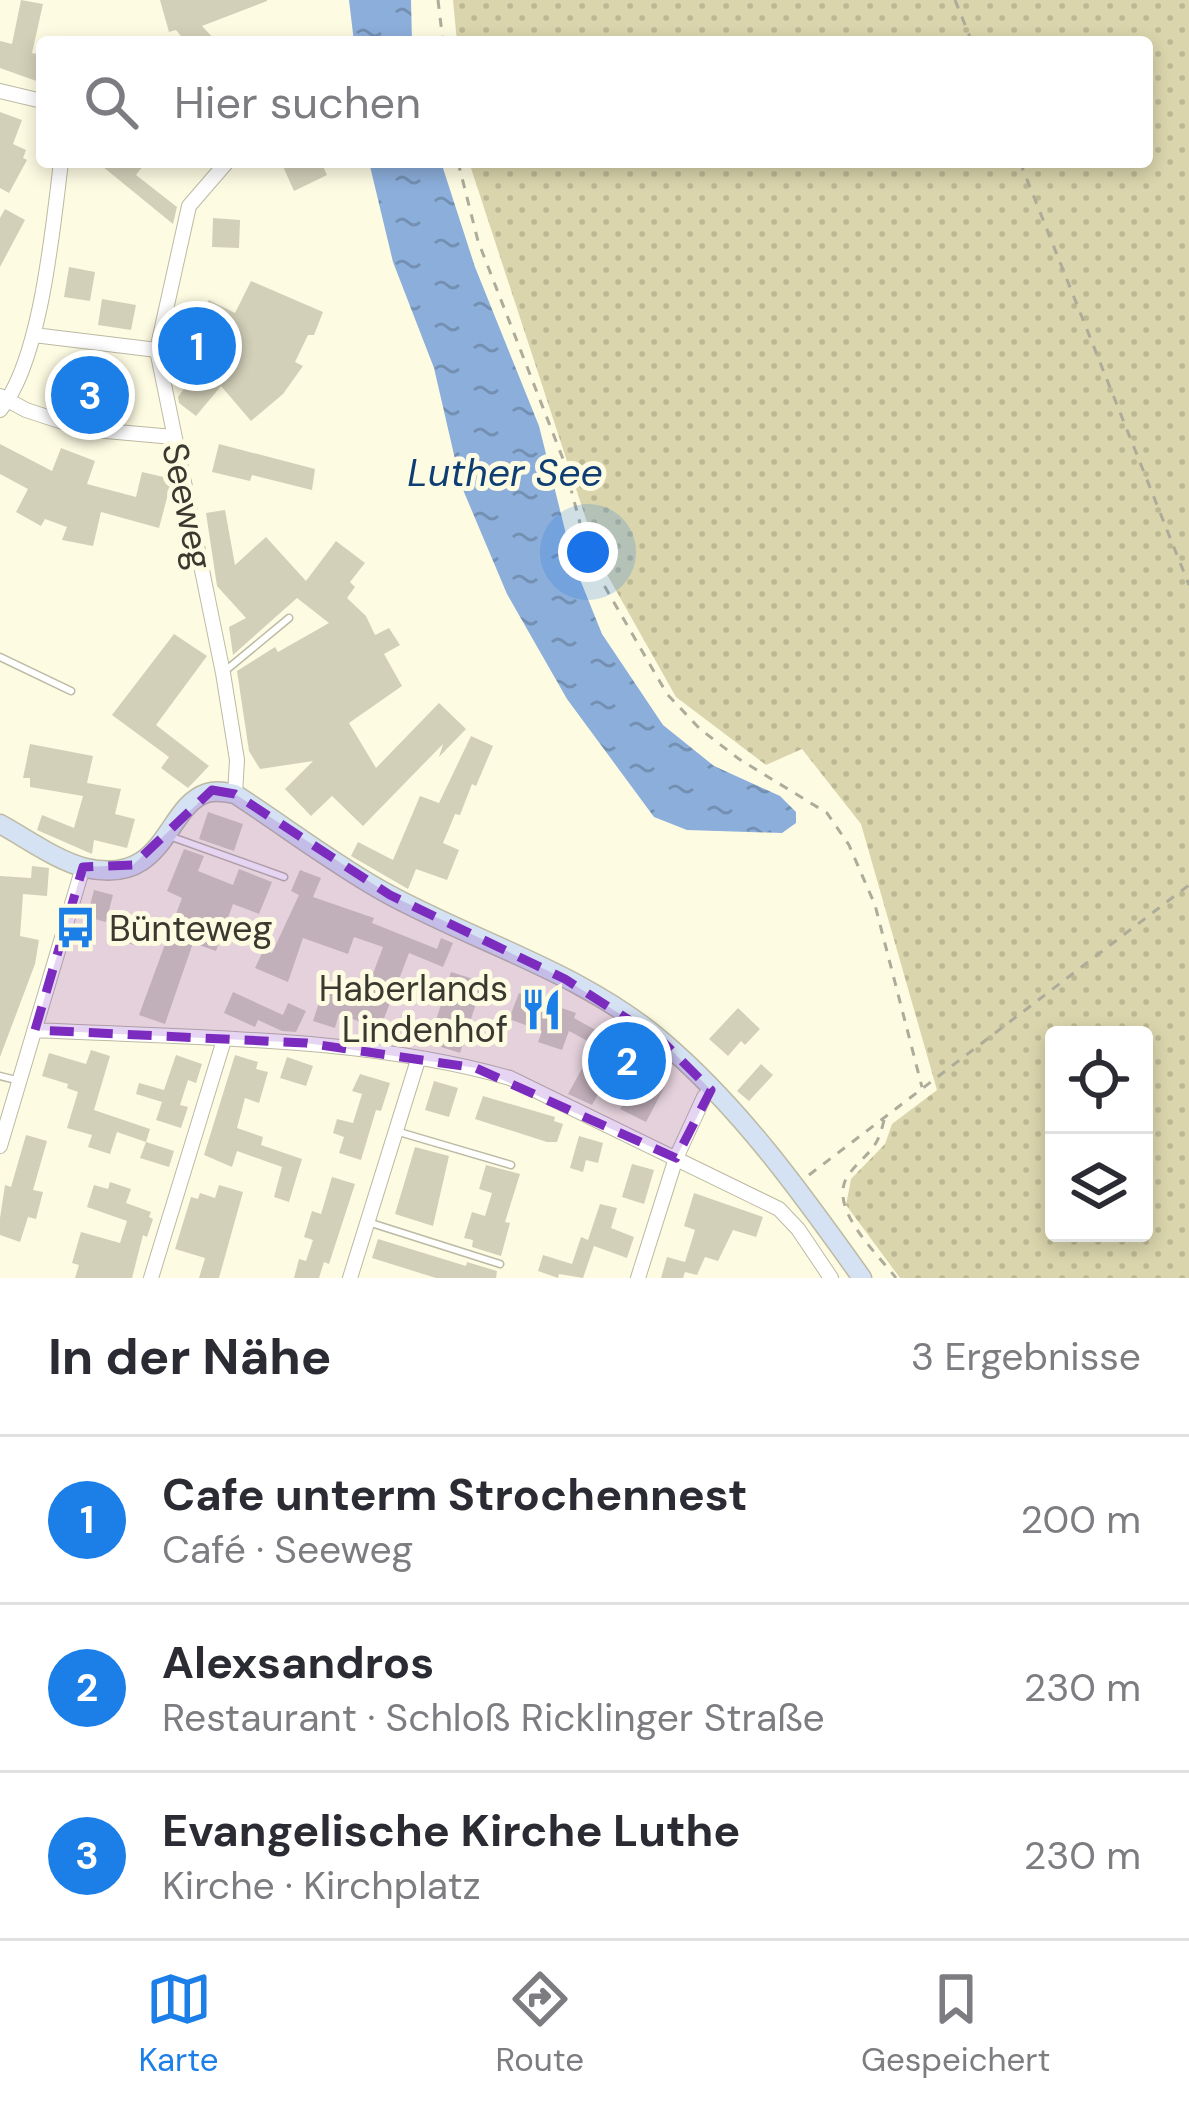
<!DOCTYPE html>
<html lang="de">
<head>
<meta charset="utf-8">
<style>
  :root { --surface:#fff; --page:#f7f7f7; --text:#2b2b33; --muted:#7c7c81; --line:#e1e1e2; --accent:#1c7fe8 }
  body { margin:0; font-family:"DM Sans",sans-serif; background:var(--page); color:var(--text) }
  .controls { position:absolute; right:36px; bottom:36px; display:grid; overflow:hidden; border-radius:12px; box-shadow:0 6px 18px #0003 }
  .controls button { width:108px; height:108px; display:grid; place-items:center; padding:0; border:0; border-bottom:3px solid var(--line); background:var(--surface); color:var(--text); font:60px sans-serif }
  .you { position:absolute; left:588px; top:552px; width:42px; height:42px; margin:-30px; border:9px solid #fff; border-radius:50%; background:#1a73e8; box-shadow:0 0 0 18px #1a73e833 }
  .badge { display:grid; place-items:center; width:78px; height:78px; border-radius:50%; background:var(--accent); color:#fff; font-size:39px; font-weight:700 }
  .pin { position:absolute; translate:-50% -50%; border:6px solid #fff; box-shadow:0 3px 12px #0006 }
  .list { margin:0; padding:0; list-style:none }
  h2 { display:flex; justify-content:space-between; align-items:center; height:156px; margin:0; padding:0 48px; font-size:51px }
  h2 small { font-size:39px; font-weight:400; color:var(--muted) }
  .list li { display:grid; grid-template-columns:78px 1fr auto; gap:36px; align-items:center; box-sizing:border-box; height:168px; padding:0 48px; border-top:3px solid var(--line) }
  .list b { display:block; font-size:45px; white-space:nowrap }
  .list p { margin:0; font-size:39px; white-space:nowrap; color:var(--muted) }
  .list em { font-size:39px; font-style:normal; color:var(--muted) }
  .icon { flex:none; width:66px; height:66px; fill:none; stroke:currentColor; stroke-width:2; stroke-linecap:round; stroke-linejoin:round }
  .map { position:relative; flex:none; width:1189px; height:1278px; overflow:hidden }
  .search { position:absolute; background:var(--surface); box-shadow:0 6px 18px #0003; left:36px; right:36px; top:36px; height:132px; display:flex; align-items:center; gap:30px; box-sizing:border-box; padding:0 42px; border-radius:12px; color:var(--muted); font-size:45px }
  .sheet { height:660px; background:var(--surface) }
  nav { display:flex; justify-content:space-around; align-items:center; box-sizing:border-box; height:168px; border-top:3px solid var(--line); background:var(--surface); font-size:33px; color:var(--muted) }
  nav a { display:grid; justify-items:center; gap:6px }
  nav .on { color:var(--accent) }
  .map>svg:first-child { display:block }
</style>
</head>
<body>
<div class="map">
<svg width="1189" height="1278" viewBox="0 0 1189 1278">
  <defs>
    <pattern id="grass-dots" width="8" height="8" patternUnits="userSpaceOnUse" patternTransform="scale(3)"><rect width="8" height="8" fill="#dad5ac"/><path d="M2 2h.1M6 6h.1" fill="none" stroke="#bcb894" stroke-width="1.8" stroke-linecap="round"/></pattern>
    <pattern id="water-ripples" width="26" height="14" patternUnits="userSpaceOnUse" patternTransform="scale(3)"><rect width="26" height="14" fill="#8baeda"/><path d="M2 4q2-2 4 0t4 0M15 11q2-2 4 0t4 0" fill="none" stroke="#738fb1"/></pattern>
  </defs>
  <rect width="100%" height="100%" fill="#fefbe3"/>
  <!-- grass -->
  <path fill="url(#grass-dots)" fill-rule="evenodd" d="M453,0h736v1278h-289l-54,-73 5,-26 34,-35 7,-20 45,-34 -76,-266 -59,-75 -36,16 -90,-68 -76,-135 -131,-400h678v-120h-690zM1054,1035h90v198h-90z"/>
  <!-- water -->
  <path fill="url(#water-ripples)" d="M349,0h62l1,42h-58z
    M369,162h72l34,105 64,159 34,136 29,72 61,91 51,41 66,30 16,16v11l-14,10 -95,-3 -33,-13 -87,-118 -60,-105 -46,-109 -27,-117 -41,-106z"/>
  <!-- building -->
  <path fill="#d3d0b9" d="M21,0l22,4 -11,49 10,2v28l-42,-15v-27l12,3z
    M160,0h107v1l-65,25 15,16h-31l-10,-12 -7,2z
    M0,112l22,8 -9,24 13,6 -3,8 4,2 -18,33 -9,-5z
    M97,162h49l-10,13 41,32 -4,17z
    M281,162h40l6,13 -33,16z
    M5,209l20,11 -25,47v-49z
    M213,218l27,2 -1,28 -27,-1z
    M69,267l26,5 -5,29 -26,-4z
    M251,281l72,31 -9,23h-6l-13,27 8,4 -20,28 -32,27 -30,-35 -25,30 -17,-13 -1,-6 16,-22 -22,-8 -3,-17 8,-39 20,3 12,-14 26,13z
    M102,299l34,6 -5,25 -33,-5z
    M80,382l40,7 -4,24 -56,-12 3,-16 16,3z
    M0,444l52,27 9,-23 34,13 -8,23 49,13 6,-25 30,7 -13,49 -58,-16 -8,34 -31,-6 5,-13 -22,-8 -4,7 -25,-14 12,-23 -28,-15z
    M219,444l96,25 -3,21 -60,-15 -2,6 -38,-9z
    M225,510l10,55 31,-28 40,44 30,-40 29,22 -15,19 5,5 -8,11 19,18 9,19 14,-7 11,17 -16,9 18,32 -53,37 27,45 63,-65 27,26 -27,28 4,-13 -80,82 -31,-30 -21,20 -26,-27 28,-28 -53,8 -11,-18 -12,-80 38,-24 3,5 51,-29 -32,-25 -64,57 -4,-28 17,-9 -29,-32 -11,-73z
    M174,634l33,22 -51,69 53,41 -21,22 -27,-20 8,-11 -57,-42z
    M471,736l22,10 -17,40 -4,-2 -12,31 -5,-1 -12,29 16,7 -12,30 -31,-11 -8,20 -57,-33 7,-14 35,18 27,-64 19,7z
    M30,744l63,12 -6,27 34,6 -6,25 20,5 -8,29 -33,-8 -2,14 -55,-24 5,-15 32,13 9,-32 -53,-9v-9h-7z
    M208,812l35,12 -9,27 -35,-12z
    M184,849l20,7 -6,15 35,14 6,-16 33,13 -13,32 -26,-10 -17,47 -23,-8 -28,81 -26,-9 43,-117 -15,-7z
    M32,866l17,2 -2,28 -24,-2 -3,42 19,4 -4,24 -35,93v-181l31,2z
    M300,870l21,8 -8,19 61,21 -2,5 65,26 4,-11 12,5 -10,24 -34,-14 -29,76 -41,-15 -4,14 -22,-7 10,-31 39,13 21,-56 -29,-10 -6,17 -45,-16 -15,44 -33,-14 9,-19 8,4 27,-58 -8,-4z
    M94,890l19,5 -7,27 -19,-5z
    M115,913l26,6 -7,26 -25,-7z
    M451,972l32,10 -23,71 -31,-10z
    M233,992l50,23 5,-12 18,8 -10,21 -14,-1 -24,-11 -3,7 -31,-14z
    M519,993l57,20 -2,5 27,15 4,-8 17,9 -10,19 55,29 -21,40 -26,-13 8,-15 -23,-12 -13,23 -24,-11 27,-49 -26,-14 -7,19 -24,-8 4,-11 -33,-12z
    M738,1008l22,21 -15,16 -4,-4 -13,15 -19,-17z
    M91,1050l19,6 -16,54 56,19 -4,13 -29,-10 -7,22 -22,-7 4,-12 -25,-7 11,-36 -11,-4 1,-4 -26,-8 7,-23 37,11z
    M176,1055l26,9 -6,19 -8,-3 -8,25 8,2 -7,21 -25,-8 6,-18 -26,-8 3,-11 25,7z
    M235,1055l23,7 -2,7 12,3 -9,31 -14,-5 -8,30 26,9 -2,8 41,14 -13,43 -15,-5 8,-30 -45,-16 -5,16 -28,-12z
    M287,1057l26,9 -7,20 -26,-8z
    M761,1064l12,11 -24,26 -12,-10z
    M360,1074l30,9 -9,28 -5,-1 -15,50 -22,-7 5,-16 -11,-4 4,-14 16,4 9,-29 -10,-3z
    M434,1081l24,7 -9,29 -24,-7z
    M483,1096l72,21 -1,4 9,3 -6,18h-10l-72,-23z
    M26,1135l21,6 -14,49 10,2 -7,27 -8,-2 -8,25 -20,-7v-17l5,-33 6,2z
    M579,1136l24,7 -5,20 -12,-3 -3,12 -13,-4z
    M146,1142l28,9 -5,16 -29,-9z
    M415,1147l34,9 -16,70 -38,-12z
    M632,1164l22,6 -10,34 -22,-7z
    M486,1165l34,9 -15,48 5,1 -9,33 -29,-9 1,-7 -9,-2 8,-26 13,4 7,-23 -13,-4z
    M332,1177l23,7 -26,80 -5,-2 -5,16h-25l5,-19 7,2 7,-21 -9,-3 8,-26 9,3z
    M110,1182l21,7 -5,14 25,9 -2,5 4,2 -6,18 -4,-2 -11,43h-57l4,-13 -7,-2 9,-31 39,11 7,-22 -40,-14 7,-22 14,4z
    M219,1185l24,7 -24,86h-20l6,-20 -30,-9 16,-52 7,2 2,-6 15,5z
    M694,1193l69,24 -7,20 -23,-7 -15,31 -13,-4 -8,18 -12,-3 -2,6h-22l6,-21 18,5 10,-32 -11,-4z
    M600,1204l17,4 -6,20 23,9 -7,21 -33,-12 -11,32 -24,-4 -1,4 -20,-7 5,-16 29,9 9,-27 7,3z
    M378,1239l88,27 1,-4 30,9 -1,7h-60l-64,-20z"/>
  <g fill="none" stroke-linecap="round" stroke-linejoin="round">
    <defs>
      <path id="lane" d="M0,657l71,34
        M225,671l64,-53
        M172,837l112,40
        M0,1076l16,4
        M399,1132l112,33
        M371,1223l129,41"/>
      <path id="street" d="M0,91l42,10
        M227,162l-38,44 -32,144 66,323 14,87 -2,34
        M34,335l123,15
        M0,396l26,14 58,19 89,8
        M0,410c41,-48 53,-184 61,-248
        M35,1030c152,8 329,6 475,48l269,131 19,20 33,49
        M0,1146l83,-279
        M151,1278l73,-238
        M350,1278l68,-218
        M638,1278l38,-120 28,-61 7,-7"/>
      <path id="secondary" d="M0,824c26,14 57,37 86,44 81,18 79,-62 121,-75 9,-3 19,-1 28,1 51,33 100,71 153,100 90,49 195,79 274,147 78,66 141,154 200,237"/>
    </defs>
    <!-- lane casing -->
    <use href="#lane" stroke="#bcbaa3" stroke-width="9"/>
    <!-- street casing -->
    <use href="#street" stroke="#bcbaa3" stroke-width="16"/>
    <!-- secondary casing -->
    <use href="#secondary" stroke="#bcbaa3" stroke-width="21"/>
    <!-- path -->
    <path stroke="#adab99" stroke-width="3" stroke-dasharray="9 9" stroke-linecap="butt" d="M438,0l5,42
      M955,0l17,42
      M458,162l20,79 85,218 27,102 77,133 33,35 39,30 88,54 22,32 26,60 47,182
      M1020,162l169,423
      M884,1120c-7,32 -17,31 -35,54 -24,32 28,79 47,104
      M809,1175l380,-290"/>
    <!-- lane -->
    <use href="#lane" stroke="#fff" stroke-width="6"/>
    <!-- street -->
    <use href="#street" stroke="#fff" stroke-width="14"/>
    <!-- secondary -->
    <use href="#secondary" stroke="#d5e2f3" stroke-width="18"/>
  </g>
  <!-- marked area -->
  <path fill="#7b2cbf" fill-opacity="0.2" stroke="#7b2cbf" stroke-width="9" stroke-dasharray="24 15" stroke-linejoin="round" d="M212,790l23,4 155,101 175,84 97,62 49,49 -35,68 -200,-90 -170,-25 -271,-13 48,-163 50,-2z"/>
  <!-- icons -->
  <defs>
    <symbol id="bus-bare" viewBox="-9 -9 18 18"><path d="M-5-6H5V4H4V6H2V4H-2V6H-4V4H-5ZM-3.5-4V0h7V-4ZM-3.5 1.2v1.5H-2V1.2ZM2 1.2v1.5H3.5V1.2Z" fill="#1c7fe8" stroke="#fefbe3" stroke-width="2.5" paint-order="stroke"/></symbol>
    <symbol id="restaurant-bare" viewBox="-9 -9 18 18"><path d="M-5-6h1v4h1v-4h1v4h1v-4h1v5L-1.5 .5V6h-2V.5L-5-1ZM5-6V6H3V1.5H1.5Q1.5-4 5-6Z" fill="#1c7fe8" stroke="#fefbe3" stroke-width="2.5" paint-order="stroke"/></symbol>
  </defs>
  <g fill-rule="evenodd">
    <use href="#bus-bare" x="46" y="898" width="59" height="59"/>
    <use href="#restaurant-bare" x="512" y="980" width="59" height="59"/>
  </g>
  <g text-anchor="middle" stroke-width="10" stroke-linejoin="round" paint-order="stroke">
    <!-- street labels -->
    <g font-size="36" fill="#3a392f" stroke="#fefbe3">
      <text transform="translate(188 506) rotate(78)" y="13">Seeweg</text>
    </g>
    <!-- poi labels -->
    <g font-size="36" fill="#3a392f" stroke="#fefbe3" text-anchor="start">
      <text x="109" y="941">Bünteweg</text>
      <text x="508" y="1001" text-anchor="end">Haberlands<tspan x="508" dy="41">Lindenhof</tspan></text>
    </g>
    <!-- water labels -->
    <g font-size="39" font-style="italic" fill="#0e3e74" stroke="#fefbe3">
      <text x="505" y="486">Luther See</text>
    </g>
  </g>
</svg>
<div class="controls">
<button><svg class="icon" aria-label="locate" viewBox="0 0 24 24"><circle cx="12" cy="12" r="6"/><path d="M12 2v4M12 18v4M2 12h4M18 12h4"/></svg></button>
<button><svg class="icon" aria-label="layers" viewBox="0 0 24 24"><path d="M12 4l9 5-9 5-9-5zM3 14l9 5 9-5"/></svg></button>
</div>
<div class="you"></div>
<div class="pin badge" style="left:197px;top:346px">1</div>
<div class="pin badge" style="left:627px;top:1061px">2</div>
<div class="pin badge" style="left:90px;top:395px">3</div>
<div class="search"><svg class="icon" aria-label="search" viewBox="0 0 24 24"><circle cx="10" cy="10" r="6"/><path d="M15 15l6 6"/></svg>Hier suchen</div>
</div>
<section class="sheet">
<h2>In der Nähe<small>3 Ergebnisse</small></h2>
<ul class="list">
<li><span class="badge">1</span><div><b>Cafe unterm Strochennest</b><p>Café · Seeweg</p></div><em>200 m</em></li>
<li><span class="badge">2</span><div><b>Alexsandros</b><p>Restaurant · Schloß Ricklinger Straße</p></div><em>230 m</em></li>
<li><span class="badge">3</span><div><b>Evangelische Kirche Luthe</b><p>Kirche · Kirchplatz</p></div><em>230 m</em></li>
</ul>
</section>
<nav>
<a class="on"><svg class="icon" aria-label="map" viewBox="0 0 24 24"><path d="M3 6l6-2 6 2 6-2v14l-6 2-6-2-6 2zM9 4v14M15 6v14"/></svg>Karte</a>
<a><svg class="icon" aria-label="directions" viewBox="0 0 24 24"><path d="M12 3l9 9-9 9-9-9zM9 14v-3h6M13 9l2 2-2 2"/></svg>Route</a>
<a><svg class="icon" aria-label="saved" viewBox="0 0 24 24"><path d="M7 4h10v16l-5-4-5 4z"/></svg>Gespeichert</a>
</nav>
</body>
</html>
